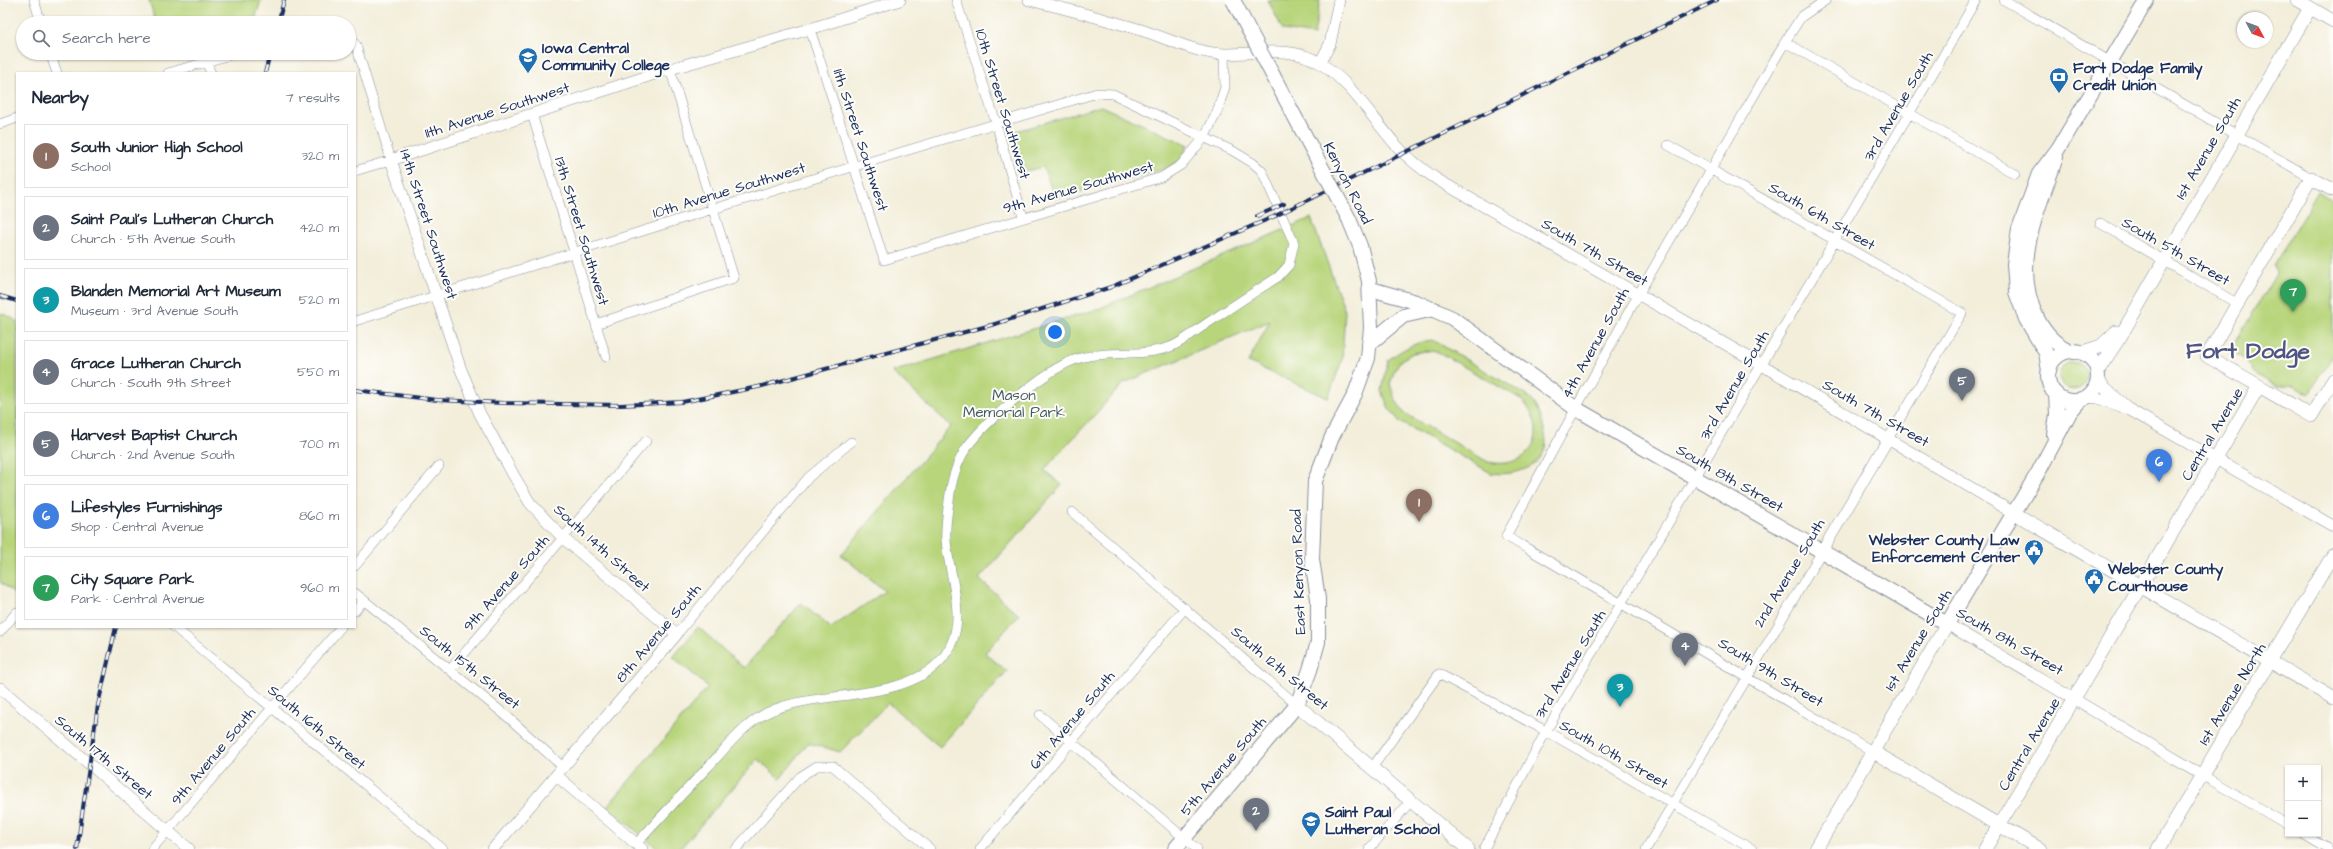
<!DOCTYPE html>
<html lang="en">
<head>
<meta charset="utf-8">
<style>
  :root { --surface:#fff; --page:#f6f6f7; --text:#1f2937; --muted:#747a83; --line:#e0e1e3; --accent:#ea580c }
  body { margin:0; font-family:"Architects Daughter",sans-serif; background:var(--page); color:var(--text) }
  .controls { position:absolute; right:12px; bottom:12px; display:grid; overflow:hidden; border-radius:0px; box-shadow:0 1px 3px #0004 }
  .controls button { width:36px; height:36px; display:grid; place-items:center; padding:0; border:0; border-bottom:1px solid var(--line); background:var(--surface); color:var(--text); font:20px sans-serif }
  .compass { position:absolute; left:2237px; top:12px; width:36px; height:36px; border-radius:50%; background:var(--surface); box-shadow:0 1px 3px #0004; rotate:131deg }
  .you { position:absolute; left:1055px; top:332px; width:14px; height:14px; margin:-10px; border:3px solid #fff; border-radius:50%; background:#1a73e8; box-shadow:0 0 0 6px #1a73e833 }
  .badge { display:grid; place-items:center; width:26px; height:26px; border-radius:50%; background:var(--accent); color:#fff; font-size:13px; font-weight:700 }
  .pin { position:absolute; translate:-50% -33px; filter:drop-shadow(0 1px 2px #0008) }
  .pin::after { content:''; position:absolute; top:21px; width:14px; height:12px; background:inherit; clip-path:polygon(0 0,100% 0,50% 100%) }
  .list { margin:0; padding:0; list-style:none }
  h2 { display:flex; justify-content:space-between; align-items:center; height:52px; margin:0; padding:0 16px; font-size:17px }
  h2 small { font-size:13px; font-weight:400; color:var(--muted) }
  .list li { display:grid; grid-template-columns:26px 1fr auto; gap:12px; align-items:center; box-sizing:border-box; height:64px; margin:0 8px 8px; padding:0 8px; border:1px solid var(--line); border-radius:0px }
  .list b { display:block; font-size:15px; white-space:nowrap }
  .list p { margin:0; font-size:13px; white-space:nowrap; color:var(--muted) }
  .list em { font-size:13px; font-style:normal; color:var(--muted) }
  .icon { flex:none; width:22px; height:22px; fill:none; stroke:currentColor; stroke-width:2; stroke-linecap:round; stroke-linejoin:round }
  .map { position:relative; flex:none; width:2333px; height:849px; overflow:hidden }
  .search { position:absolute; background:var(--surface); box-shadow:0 1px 3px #0004; left:16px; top:16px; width:340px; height:44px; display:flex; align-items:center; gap:10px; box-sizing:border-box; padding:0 14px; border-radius:22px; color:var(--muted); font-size:15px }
  .panel { position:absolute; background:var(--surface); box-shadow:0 1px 3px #0004; left:16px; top:72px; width:340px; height:556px; border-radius:0px }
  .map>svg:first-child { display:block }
</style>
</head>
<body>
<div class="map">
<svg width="2333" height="849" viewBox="0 0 2333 849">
  <rect width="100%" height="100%" fill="#fdfcf7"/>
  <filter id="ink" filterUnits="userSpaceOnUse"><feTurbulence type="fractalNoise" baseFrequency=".025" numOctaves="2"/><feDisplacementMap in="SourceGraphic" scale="8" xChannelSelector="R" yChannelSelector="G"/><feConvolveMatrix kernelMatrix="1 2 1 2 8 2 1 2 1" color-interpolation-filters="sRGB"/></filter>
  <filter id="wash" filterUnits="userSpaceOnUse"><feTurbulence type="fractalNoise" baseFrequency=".012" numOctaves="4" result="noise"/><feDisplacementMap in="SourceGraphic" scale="16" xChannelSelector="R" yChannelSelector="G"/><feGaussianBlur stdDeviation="0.9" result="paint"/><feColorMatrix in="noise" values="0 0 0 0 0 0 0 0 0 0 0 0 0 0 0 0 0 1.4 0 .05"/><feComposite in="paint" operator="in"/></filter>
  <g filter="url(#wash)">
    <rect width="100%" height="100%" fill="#f3eeda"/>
    <!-- green -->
    <path fill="#b8d57b" stroke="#6a826c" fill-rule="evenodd" d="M149,0h112l-7,23h-98z
      M1268,0h52l-6,35 -31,-5z
      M1101,106l87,39 -8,16 -18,9 -107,28 -12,-31 -17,4 -13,-39z
      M2318,191l15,9v155l-24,39 -15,-9 -17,2 -23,-14 -7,-12 -17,-10 46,-77 -2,-8z
      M1311,218l34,93 -3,49 -14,38 -80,-36 22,-41 -146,62 -80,87 18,15 -83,94 40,36 -34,38 22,18 -67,76 -52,-44 -48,49 -32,-9 -28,36 -22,-20 -78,90h-22l-51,-42 101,-120 -35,-30 25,-30 46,41 57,-65 30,25 54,-37 -44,-36 110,-129 -59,-54 206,-63z
      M0,313l11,4 6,5v274l-17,-14z
      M1433,340l93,55c12,10 15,19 18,34 1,5 3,14 1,19 -6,22 -34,28 -54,25l-91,-51 -12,-15 -6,-16 6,-31c15,-11 27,-18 45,-20zM1426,351l12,1 83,47c31,32 11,72 -33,63l-84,-49 -9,-14 -5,-15 5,-15 6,-9 12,-7z
      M2059 376a14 14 0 1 1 28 0a14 14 0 1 1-28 0Z"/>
  </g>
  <g filter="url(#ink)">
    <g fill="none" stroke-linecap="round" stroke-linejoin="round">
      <defs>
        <path id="minor" d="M34,0l7,23
          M956,0l40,123 27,94
          M1826,0l-25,17 -16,25 -147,253 -132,241 366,215
          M2004,0l307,178
          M810,29l74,231 278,-83 19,-12 23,-27 13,-26 8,-25 -1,-33
          M349,39l7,6 35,115 -36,11
          M1785,42l230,132
          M50,53l7,20
          M206,62l5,11
          M168,73l69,-20
          M532,114l74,243
          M0,124l17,-6
          M1668,145l294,168 -74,126
          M2100,223l138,81
          M355,321l358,-112 384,-116 16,1 120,57 20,12 9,8 32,72 -5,22 -11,12c-24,15 -48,31 -72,47 -11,7 -24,19 -36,23 -31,11 -66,2 -96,13 -30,11 -88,61 -107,87 -11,16 -16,36 -18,54 -2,13 -4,26 -3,39 3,40 26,84 -5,120 -37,42 -120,30 -168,50 -26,10 -46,37 -65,57 -24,25 -48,51 -72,77
          M596,324l138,-46 -64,-209
          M1072,512l225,193
          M355,566l84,-100
          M355,593l154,125 54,49
          M355,611l9,-11
          M174,627l269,222
          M0,632l17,-20
          M677,634l132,-157 42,-35
          M450,670l196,-229
          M1040,715l157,134
          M1372,768l67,-94 107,57 206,118
          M2202,775l86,50
          M2303,834l25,15
          M152,849l189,-222
          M736,849l64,-72 17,-11h16l97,83
          M980,849l205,-241
          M1369,849l42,-48
          M1484,849l62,-118 430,-731
          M1646,849l176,-298"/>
        <path id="tertiary" d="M1029,0c38,9 75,19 112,30 26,8 56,24 84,24 32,0 66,-9 95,9 32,20 52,55 76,82 12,14 27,25 42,35l324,185 252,148
          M1320,63l10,-19 9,-44
          M2097,377l9,12 23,20
          M2086,397l12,1 32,12 203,116
          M1822,551l66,-112
          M1947,624l255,151
          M0,688l189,161
          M556,775l86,74
          M493,849l184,-215 -114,-96 -33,-35 -16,-27 -34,-62 -19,-44 -70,-210 279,-91 140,-40 90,-29"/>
        <path id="secondary" d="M2297,0l36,21
          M2333,190l-22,-12 -104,178 104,60 22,-36
          M2080,353l21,-7 15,-14
          M2097,372l23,-35 190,-329
          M2014,513l319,185
          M1297,705l171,144
          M1872,751l168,98
          M1816,849l131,-225
          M1985,849l274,-463
          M2158,849l175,-294"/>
        <path id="primary" d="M2056,157c-17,53 -46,106 -19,161 8,16 20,29 37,34
          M1371,289l45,13 36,16 123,90 372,216 92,-153 31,-59 11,-13
          M1369,344l34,-28 31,-7
          M2048 376a25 25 0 1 1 50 0a25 25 0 1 1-50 0Z
          M2049,371l-3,-18 -20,-34 -10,-27 -2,-28 5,-35 20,-55 19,-25 89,-149
          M2054,435l3,-21 -1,-20
          M1175,849l122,-144 13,-35 8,-28v-43l-6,-40 3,-78 17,-44 23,-43 13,-36 3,-30 -2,-47 -9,-35 -11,-27"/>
      </defs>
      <!-- minor casing -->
      <use href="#minor" stroke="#878e9c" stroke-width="10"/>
      <!-- tertiary casing -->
      <use href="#tertiary" stroke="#878e9c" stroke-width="12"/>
      <!-- secondary casing -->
      <use href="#secondary" stroke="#878e9c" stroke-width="14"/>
      <!-- primary casing -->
      <use href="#primary" stroke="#878e9c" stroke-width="16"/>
      <!-- minor -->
      <use href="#minor" stroke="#fff" stroke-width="9"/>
      <!-- tertiary -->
      <use href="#tertiary" stroke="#fff" stroke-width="11"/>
      <!-- secondary -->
      <use href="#secondary" stroke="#fff" stroke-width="13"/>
      <!-- primary -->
      <use href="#primary" stroke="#fff" stroke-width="14"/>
      <defs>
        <path id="rail" d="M278,23l6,-23
          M265,73l5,-20
          M1257,216l27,-12
          M0,296l17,5
          M355,390l82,10 67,3 117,2 61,-3 76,-15 237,-63 116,-37 162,-70 444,-217
          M77,849l21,-144 18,-78"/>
      </defs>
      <!-- rail casing -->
      <use href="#rail" stroke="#1b2f5e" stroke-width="4"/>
      <!-- rail -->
      <use href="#rail" stroke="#fdfcf7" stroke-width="2.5" stroke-dasharray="8" stroke-linecap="butt"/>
      <defs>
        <path id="primary-bridge" d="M1233,0l116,219"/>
      </defs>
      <!-- primary-bridge casing -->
      <use href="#primary-bridge" stroke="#878e9c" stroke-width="16" stroke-linecap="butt"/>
      <!-- primary-bridge -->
      <use href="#primary-bridge" stroke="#fff" stroke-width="14"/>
    </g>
  </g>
  <!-- icons -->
  <defs>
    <symbol id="university-pin" viewBox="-11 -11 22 30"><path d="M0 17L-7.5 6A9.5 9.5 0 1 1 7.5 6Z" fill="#1f6fb2" stroke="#fdfcf7"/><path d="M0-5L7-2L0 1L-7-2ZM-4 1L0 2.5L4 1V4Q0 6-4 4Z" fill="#fff"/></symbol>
    <symbol id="bank-pin" viewBox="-11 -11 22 30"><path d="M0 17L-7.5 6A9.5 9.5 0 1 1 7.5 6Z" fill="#1f6fb2" stroke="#fdfcf7"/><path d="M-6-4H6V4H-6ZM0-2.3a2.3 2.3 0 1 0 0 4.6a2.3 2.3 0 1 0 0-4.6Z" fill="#fff"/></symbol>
    <symbol id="civic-pin" viewBox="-11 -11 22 30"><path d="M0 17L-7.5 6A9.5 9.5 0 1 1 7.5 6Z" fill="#1f6fb2" stroke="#fdfcf7"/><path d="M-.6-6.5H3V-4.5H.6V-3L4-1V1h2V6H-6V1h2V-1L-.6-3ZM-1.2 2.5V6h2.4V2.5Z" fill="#fff"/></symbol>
    <symbol id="school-pin" viewBox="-11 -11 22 30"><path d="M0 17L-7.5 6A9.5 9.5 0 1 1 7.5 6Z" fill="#1f6fb2" stroke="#fdfcf7"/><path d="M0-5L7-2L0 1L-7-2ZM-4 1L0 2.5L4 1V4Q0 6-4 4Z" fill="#fff"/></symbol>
  </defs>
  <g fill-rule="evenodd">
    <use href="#university-pin" x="517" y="46" width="22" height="30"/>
    <use href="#bank-pin" x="2048" y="66" width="22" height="30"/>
    <use href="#civic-pin" x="2023" y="538" width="22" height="30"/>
    <use href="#civic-pin" x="2083" y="567" width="22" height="30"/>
    <use href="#school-pin" x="1300" y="810" width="22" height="30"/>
  </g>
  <g text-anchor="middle" stroke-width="4" stroke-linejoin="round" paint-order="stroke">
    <!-- poi labels -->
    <g font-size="15" font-weight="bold" fill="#1b2f5e" stroke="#fdfcf7" text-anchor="start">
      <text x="542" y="53">Iowa Central<tspan x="542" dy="17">Community College</tspan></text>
      <text x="2073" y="73">Fort Dodge Family<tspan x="2073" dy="17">Credit Union</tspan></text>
      <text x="2020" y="545" text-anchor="end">Webster County Law<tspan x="2020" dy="17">Enforcement Center</tspan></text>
      <text x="2108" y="574">Webster County<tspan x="2108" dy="17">Courthouse</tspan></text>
      <text x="1325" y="817">Saint Paul<tspan x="1325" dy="17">Lutheran School</tspan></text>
    </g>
    <!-- street labels -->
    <g font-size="15" fill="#1b2f5e" stroke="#fdfcf7">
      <text transform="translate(1003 104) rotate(73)" y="5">10th Street Southwest</text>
      <text transform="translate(1898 106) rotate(-60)" y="5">3rd Avenue South</text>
      <text transform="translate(497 110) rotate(-18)" y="5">11th Avenue Southwest</text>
      <text transform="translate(861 140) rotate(72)" y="5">11th Street Southwest</text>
      <text transform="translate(2208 148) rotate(-60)" y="5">1st Avenue South</text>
      <text transform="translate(1348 183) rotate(63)" y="5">Kenyon Road</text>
      <text transform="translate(1078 187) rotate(-16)" y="5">9th Avenue Southwest</text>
      <text transform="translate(729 190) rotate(-17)" y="5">10th Avenue Southwest</text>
      <text transform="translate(1822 216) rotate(30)" y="5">South 6th Street</text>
      <text transform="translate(429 224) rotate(72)" y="5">14th Street Southwest</text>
      <text transform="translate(582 231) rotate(73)" y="5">13th Street Southwest</text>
      <text transform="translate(2176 251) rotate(30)" y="5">South 5th Street</text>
      <text transform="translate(1595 252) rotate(30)" y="5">South 7th Street</text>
      <text transform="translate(1595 343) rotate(-61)" y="5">4th Avenue South</text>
      <text transform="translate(1734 385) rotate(-60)" y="5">3rd Avenue South</text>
      <text transform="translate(1876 413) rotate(30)" y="5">South 7th Street</text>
      <text transform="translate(2212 434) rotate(-59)" y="5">Central Avenue</text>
      <text transform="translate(1730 478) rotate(30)" y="5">South 8th Street</text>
      <text transform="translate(602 548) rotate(42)" y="5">South 14th Street</text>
      <text transform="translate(1298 572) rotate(-92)" y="5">East Kenyon Road</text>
      <text transform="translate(1789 573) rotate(-59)" y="5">2nd Avenue South</text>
      <text transform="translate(506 583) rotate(-49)" y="5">9th Avenue South</text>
      <text transform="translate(658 633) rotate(-50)" y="5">8th Avenue South</text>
      <text transform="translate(1918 640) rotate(-59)" y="5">1st Avenue South</text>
      <text transform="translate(2010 641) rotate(30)" y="5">South 8th Street</text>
      <text transform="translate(1570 664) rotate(-59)" y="5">3rd Avenue South</text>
      <text transform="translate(470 667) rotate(39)" y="5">South 15th Street</text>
      <text transform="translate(1280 668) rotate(40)" y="5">South 12th Street</text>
      <text transform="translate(1771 672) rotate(31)" y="5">South 9th Street</text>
      <text transform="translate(2232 694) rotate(-59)" y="5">1st Avenue North</text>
      <text transform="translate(1072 720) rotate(-50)" y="5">6th Avenue South</text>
      <text transform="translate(317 727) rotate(40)" y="5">South 16th Street</text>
      <text transform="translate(2029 744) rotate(-59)" y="5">Central Avenue</text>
      <text transform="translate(1614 754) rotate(30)" y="5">South 10th Street</text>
      <text transform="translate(213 756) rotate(-50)" y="5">9th Avenue South</text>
      <text transform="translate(104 757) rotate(40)" y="5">South 17th Street</text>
      <text transform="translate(1223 766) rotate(-50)" y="5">5th Avenue South</text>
    </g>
    <!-- park labels -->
    <g font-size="15" fill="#425865" stroke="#fdfcf7">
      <text x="1014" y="400">Mason<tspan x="1014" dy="17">Memorial Park</tspan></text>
    </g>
    <!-- town labels -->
    <g font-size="23" font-weight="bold" fill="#4f5582" stroke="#fdfcf7">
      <text x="2248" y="358">Fort Dodge</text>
    </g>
  </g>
</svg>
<div class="controls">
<button>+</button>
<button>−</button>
</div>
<svg class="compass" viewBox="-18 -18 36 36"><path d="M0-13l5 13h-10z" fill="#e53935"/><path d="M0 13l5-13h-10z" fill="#747a83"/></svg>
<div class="you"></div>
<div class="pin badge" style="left:1419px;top:522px;background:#8d6e63">1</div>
<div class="pin badge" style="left:1256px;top:831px;background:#6b7280">2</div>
<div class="pin badge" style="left:1620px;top:707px;background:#0f9aa8">3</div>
<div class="pin badge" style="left:1685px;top:666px;background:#6b7280">4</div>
<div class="pin badge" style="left:1962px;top:401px;background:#6b7280">5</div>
<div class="pin badge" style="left:2159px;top:482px;background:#3f7fe0">6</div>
<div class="pin badge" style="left:2293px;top:312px;background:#2e9e5b">7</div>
<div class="search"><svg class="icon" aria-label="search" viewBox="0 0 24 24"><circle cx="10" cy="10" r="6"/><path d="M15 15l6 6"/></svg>Search here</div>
<section class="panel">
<h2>Nearby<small>7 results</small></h2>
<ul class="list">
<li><span class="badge" style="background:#8d6e63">1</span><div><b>South Junior High School</b><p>School</p></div><em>320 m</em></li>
<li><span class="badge" style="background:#6b7280">2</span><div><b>Saint Paul's Lutheran Church</b><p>Church · 5th Avenue South</p></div><em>420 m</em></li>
<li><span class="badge" style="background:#0f9aa8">3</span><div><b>Blanden Memorial Art Museum</b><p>Museum · 3rd Avenue South</p></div><em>520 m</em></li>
<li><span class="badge" style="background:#6b7280">4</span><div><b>Grace Lutheran Church</b><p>Church · South 9th Street</p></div><em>550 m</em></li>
<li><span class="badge" style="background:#6b7280">5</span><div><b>Harvest Baptist Church</b><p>Church · 2nd Avenue South</p></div><em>700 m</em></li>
<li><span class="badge" style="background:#3f7fe0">6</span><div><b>Lifestyles Furnishings</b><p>Shop · Central Avenue</p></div><em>860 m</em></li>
<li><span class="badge" style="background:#2e9e5b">7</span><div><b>City Square Park</b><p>Park · Central Avenue</p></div><em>960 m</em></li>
</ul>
</section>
</div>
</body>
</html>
